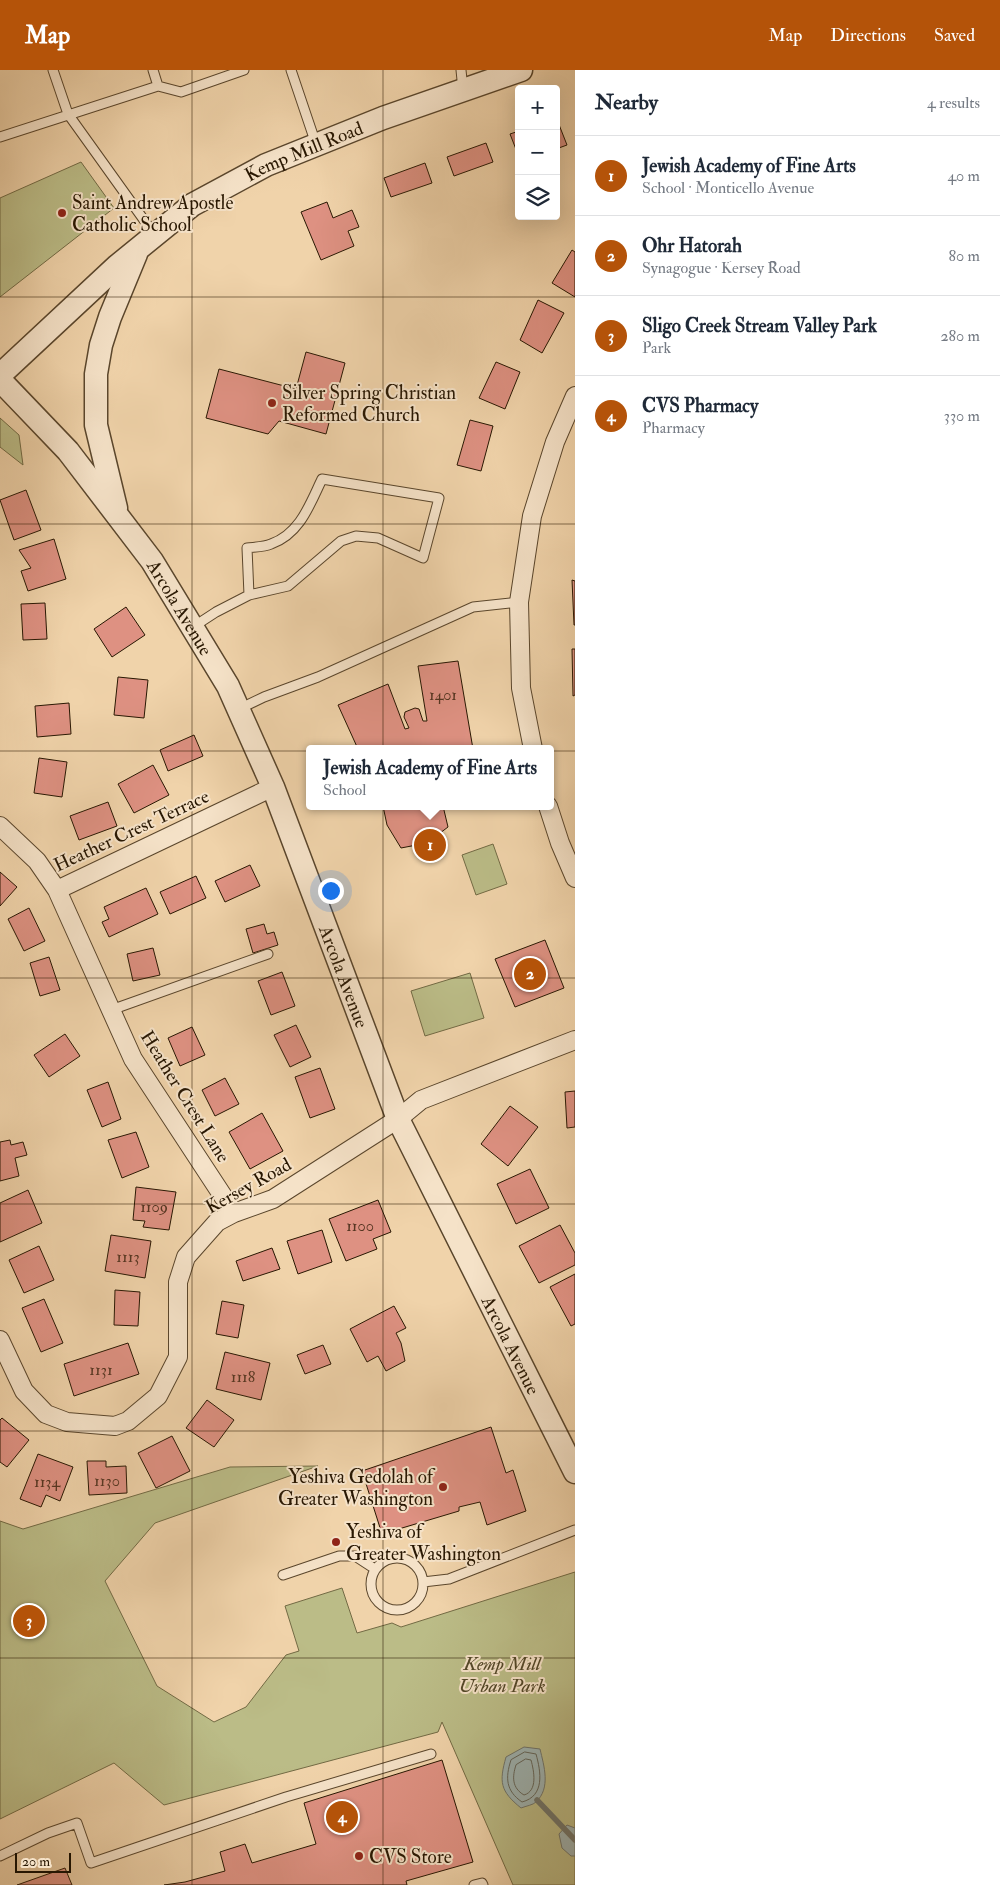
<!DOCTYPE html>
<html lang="en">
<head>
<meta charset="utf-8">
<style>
  :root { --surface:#fff; --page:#f2f2f3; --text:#1f2937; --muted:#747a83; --line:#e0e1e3; --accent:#b45309 }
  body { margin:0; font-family:"IM FELL Double Pica",serif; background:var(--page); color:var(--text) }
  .controls { position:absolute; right:15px; top:15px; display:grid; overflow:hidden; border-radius:5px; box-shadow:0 5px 20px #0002 }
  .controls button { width:45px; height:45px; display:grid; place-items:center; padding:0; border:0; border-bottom:1px solid var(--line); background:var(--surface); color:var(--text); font:25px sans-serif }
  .scale { position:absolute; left:15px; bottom:12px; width:56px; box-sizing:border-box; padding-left:5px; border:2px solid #281702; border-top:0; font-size:14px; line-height:18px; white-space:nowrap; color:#281702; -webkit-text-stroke:4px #f5e2c8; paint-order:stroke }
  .you { position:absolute; left:330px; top:820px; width:18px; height:18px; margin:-12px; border:4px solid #fff; border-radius:50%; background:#1a73e8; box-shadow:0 0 0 8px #1a73e833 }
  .badge { display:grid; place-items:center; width:32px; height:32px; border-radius:50%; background:var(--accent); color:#fff; font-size:16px; font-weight:700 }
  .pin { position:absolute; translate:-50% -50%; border:2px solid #fff; box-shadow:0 1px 5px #0006 }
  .popup { position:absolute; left:306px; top:675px; width:248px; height:65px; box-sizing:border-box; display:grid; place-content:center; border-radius:5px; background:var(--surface); filter:drop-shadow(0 1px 4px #0005); font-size:16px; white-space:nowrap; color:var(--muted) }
  .popup b { font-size:19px; color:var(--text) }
  .popup::after { content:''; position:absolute; left:50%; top:100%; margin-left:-10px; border:10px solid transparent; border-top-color:var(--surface) }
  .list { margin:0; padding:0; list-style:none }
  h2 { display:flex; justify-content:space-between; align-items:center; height:65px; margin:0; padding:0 20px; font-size:21px }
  h2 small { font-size:16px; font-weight:400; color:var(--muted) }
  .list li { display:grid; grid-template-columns:32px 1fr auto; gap:15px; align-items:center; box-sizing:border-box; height:80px; padding:0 20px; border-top:1px solid var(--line) }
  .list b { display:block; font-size:19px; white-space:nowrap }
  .list p { margin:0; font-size:16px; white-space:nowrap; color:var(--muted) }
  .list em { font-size:16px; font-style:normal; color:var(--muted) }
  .icon { flex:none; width:28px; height:28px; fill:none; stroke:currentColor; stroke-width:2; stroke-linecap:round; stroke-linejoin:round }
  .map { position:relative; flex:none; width:575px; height:1815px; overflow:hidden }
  header { display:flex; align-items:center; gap:30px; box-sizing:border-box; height:70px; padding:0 25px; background:var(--accent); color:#fff }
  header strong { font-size:24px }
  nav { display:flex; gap:28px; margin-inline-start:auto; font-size:18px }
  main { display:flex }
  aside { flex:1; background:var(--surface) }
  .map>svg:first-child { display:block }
</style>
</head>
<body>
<header>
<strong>Map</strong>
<nav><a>Map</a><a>Directions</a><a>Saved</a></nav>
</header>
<main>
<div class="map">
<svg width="575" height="1815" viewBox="0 0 575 1815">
  <rect width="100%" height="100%" fill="#f0d3aa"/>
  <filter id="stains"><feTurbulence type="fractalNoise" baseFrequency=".004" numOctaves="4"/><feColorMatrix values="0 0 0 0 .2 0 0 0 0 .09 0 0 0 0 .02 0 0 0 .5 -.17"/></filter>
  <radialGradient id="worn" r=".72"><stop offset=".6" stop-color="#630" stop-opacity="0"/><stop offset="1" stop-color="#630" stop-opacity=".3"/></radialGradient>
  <!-- green -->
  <path fill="#bbbc87" stroke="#726a44" d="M81,92l33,46 -114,89v-99z
    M0,348l19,17 4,30 -23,-18z
    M493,774l14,40 -31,11 -14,-40z
    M470,903l14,45 -59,18 -14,-45z
    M318,1396l-163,57 -50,58 52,105 57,36 32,-15 40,-52 13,-4 -14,-45 57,-18 15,45 35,-10 9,4 174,-55v313h-62l-71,-163 -4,10 -274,73 -50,-42 -114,56v-298l23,8 207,-62z"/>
  <!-- water -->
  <path fill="#9eb5b4" stroke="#6f766d" d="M524,1677l16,2c4,17 11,39 -4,53 -3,3 -10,4 -15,6 -21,-17 -22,-26 -15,-51z
    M567,1755l8,3v28h-4l-9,-8 -3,-14z"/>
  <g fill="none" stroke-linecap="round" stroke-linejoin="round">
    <!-- shore -->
    <path stroke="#63665b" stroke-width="1" d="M525,1682l11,2c5,18 9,42 -14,48 -16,-11 -17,-24 -11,-42z
      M526,1689l5,1c3,11 7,31 -7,35 -12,-7 -12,-18 -8,-30z"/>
    <!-- stream -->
    <path stroke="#6f766d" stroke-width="5.5" d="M537,1730l38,40"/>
  </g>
  <!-- building -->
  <path fill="#de9182" stroke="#281702" d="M556,47l11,28 -11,4z
    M519,61v26l-9,-23z
    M486,73l7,19 -39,14 -7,-19z
    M425,93l7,20 -41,14 -7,-19z
    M327,132l6,16 19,-8 7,17 -11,4 6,15 -33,14 -20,-48z
    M572,180l3,2v45l-23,-14z
    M538,230l26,13 -22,40 -22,-13z
    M306,282l39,11 -19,71 -47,-13 -11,13 -62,-16 13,-49 77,20z
    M496,292l24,10 -15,37 -26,-11z
    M470,350l23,6 -12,45 -24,-6z
    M26,420l15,40 -27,10 -14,-40z
    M54,469l12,40 -38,12 -7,-20 10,-3 -12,-18z
    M572,510l3,1v44h-1z
    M45,533l2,36 -24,1 -2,-36z
    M126,537l19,28 -33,22 -18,-28z
    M572,579h3v46l-2,1z
    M458,591l15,88h-115l-20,-44 50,-21 17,45 4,-1 -5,-11 1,-5 10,-4 4,1 4,12h4l-9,-55z
    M118,607l30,3 -4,38 -30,-3z
    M69,633l2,31 -34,3 -2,-31z
    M194,665l9,21 -35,15 -8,-21z
    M39,688l28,4 -5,35 -28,-4z
    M153,695l16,30 -35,18 -16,-29z
    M108,732l9,24 -38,14 -9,-24z
    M383,736h60l5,21 -21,16 -26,5 -14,-23z
    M250,795l10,21 -35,16 -10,-21z
    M0,802l17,15 -17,19z
    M196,806l10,22 -36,16 -10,-22z
    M146,818l12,26 -49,23 -7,-15 7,-3 -5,-12z
    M29,838l16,33 -21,10 -16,-32z
    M264,854l3,10 7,-2 4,13 -25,8 -7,-24z
    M545,870l19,48 -49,19 -20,-48z
    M153,878l7,27 -27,6 -6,-27z
    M49,887l11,33 -20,6 -10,-33z
    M282,902l13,34 -24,9 -13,-34z
    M296,955l15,32 -21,10 -16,-32z
    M192,957l13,28 -25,11 -12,-28z
    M65,964l15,22 -31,21 -15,-22z
    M320,998l15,41 -25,9 -15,-41z
    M225,1008l14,26 -24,12 -13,-26z
    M108,1012l13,37 -19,8 -15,-37z
    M575,1021v36l-8,1 -2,-36z
    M510,1036l28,21 -30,39 -27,-22z
    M262,1043l21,38 -33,18 -21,-37z
    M136,1062l13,35 -27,11 -14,-38z
    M10,1070l1,5 12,-3 4,13 -12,3 4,18 -19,5v-39z
    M530,1099l19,39 -33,16 -19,-40z
    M136,1117l40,5 -7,38 -26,-3 2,-6 -12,-1z
    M28,1120l14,33 -42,19v-39z
    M378,1130l13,32 -18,7 4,10 -31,12 -17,-42z
    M560,1155l15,28v12l-36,18 -20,-37z
    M322,1160l10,32 -34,12 -11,-33z
    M111,1165l40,6 -6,37 -40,-7z
    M39,1176l15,34 -30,13 -15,-33z
    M272,1178l8,21 -37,12 -7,-20z
    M575,1204v50l-4,2 -21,-39z
    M115,1220l25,2 -2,34 -24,-1z
    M44,1229l19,44 -22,9 -19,-44z
    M222,1231l22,4 -6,33 -22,-4z
    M394,1236l12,22 -10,5 5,10 4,18 -19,10 -8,-15 -11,6 -17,-33z
    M128,1273l11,31 -65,22 -10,-32z
    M323,1275l8,19 -26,10 -8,-19z
    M225,1282l45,11 -9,37 -45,-11z
    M207,1330l27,20 -20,27 -28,-19z
    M2,1348l27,22 -22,27 -7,-5v-42z
    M491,1357l15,46 7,-3 13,41 -39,14 -7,-23 -21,5v4l-77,23 -20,-63z
    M172,1366l18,35 -34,17 -18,-35z
    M38,1384l35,13 -13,34 -14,-6 -5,12 -21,-8z
    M87,1391h19v6l20,-1 1,27 -38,2z
    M442,1690l31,102 -67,19 1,4h-243l21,-3 40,-11 -5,-19 25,-8 7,19 64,-19 -12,-41z
    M65,1798l7,17h-55z"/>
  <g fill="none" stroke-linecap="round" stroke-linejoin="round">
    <defs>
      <path id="service" d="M53,0l15,44 86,120
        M153,0l5,16
        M291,0l25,74
        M461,0l2,20
        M0,67l158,-51 23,6 63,-22
        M193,557l23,-15 33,-17 39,-9 53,-45 15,-5 22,2 45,20 16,-60 -117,-19c-12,25 -22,55 -51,65 -7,3 -16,3 -24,4l2,47
        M239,639l25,-12 54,-20 155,-70 46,-5
        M111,940l157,-56
        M371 1514a26 26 0 1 1 52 0a26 26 0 1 1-52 0Z
        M283,1505l56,-19h16l20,13
        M423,1512l26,-3 126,-49
        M0,1786l48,-23 29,-10 14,40 195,-66 145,-43
        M474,1815l8,-2 1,2"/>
      <path id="minor" d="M533,679l-12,-61 -2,-86 13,-86 23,-74 20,-46
        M548,736l12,37 15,35
        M0,756l37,35 20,29 76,169 101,154
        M57,820l216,-103
        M0,1270l24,51 22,23 21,8 48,4 13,-5 30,-25 20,-39v-75l8,-25 31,-35 17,-9 39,-14 125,-80 23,-19 154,-60"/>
      <g id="tertiary">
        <path id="s1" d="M0,305l117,-109 75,-61 74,-40 117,-47 138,-48"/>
        <path id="s2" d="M0,310l68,71 84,110 76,125 45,101 125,332 177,353"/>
        <path d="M116,438l-20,-83v-51l5,-29 9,-28 26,-63"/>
      </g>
    </defs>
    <!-- service casing -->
    <use href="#service" stroke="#5a462c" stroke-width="11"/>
    <!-- minor casing -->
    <use href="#minor" stroke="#5a462c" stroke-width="20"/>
    <!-- tertiary casing -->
    <use href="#tertiary" stroke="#5a462c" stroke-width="25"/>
    <!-- service -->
    <use href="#service" stroke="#f5e2c8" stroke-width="9"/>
    <!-- minor -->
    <use href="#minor" stroke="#f5e2c8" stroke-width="18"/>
    <!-- tertiary -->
    <use href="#tertiary" stroke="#f5e2c8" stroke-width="22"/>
  </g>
  <!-- grid -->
  <path fill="none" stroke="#281702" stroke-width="1" stroke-opacity="0.55" d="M192,0v1815M383,0v1815M0,227h575M0,454h575M0,681h575M0,908h575M0,1134h575M0,1361h575M0,1588h575"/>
  <!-- markers -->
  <g fill="#8f2418" stroke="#f5e2c8" stroke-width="2">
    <circle cx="62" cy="143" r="5"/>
    <circle cx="272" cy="333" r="5"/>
    <circle cx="443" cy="1417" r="5"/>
    <circle cx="336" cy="1472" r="5"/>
    <circle cx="359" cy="1786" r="5"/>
  </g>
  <g text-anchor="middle" stroke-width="4" stroke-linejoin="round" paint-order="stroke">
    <!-- number labels -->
    <g font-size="16" fill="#563622">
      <text x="443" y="630">1401</text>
      <text x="154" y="1142">1109</text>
      <text x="360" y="1161">1100</text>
      <text x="128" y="1192">1113</text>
      <text x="101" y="1305">1131</text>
      <text x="243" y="1312">1118</text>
      <text x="107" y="1416">1130</text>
      <text x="47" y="1417">1134</text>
    </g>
    <!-- street labels -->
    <g font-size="19" fill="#281702" stroke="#f5e2c8">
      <text dy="7" stroke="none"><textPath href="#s1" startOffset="381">Kemp Mill Road</textPath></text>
      <text dy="7" stroke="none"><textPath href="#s2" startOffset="291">Arcola Avenue</textPath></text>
      <text transform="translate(131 760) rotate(-25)" y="7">Heather Crest Terrace</text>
      <text dy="7" stroke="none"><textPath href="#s2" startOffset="696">Arcola Avenue</textPath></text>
      <text transform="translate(186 1026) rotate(58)" y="7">Heather Crest Lane</text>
      <text transform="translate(248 1115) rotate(-29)" y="7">Kersey Road</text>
      <text dy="7" stroke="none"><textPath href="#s2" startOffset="1101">Arcola Avenue</textPath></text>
    </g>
    <!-- poi labels -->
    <g font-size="19" fill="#281702" stroke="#f5e2c8" text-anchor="start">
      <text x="72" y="139">Saint Andrew Apostle<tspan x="72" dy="22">Catholic School</tspan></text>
      <text x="282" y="329">Silver Spring Christian<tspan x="282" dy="22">Reformed Church</tspan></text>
      <text x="433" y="1413" text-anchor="end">Yeshiva Gedolah of<tspan x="433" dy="22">Greater Washington</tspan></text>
      <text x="346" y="1468">Yeshiva of<tspan x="346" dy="22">Greater Washington</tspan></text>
      <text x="369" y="1793">CVS Store</text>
    </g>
    <!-- park labels -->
    <g font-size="19" font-style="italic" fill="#54492a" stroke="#f5e2c8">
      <text x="502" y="1600">Kemp Mill<tspan x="502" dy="22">Urban Park</tspan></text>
    </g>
  </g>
  <rect width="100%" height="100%" filter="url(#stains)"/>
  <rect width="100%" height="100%" fill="url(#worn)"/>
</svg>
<div class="controls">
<button>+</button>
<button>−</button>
<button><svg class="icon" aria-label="layers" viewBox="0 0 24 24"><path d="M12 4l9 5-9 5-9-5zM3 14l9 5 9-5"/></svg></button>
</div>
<div class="scale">20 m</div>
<div class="you"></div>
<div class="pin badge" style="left:430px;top:775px">1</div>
<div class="popup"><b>Jewish Academy of Fine Arts</b>School</div>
<div class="pin badge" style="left:530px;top:904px">2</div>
<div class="pin badge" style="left:29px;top:1551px">3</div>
<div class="pin badge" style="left:342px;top:1747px">4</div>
</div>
<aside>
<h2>Nearby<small>4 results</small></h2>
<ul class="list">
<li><span class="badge">1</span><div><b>Jewish Academy of Fine Arts</b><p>School · Monticello Avenue</p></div><em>40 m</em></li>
<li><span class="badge">2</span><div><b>Ohr Hatorah</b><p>Synagogue · Kersey Road</p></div><em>80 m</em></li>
<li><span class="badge">3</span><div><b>Sligo Creek Stream Valley Park</b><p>Park</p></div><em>280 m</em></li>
<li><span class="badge">4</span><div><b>CVS Pharmacy</b><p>Pharmacy</p></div><em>330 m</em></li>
</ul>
</aside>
</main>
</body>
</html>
